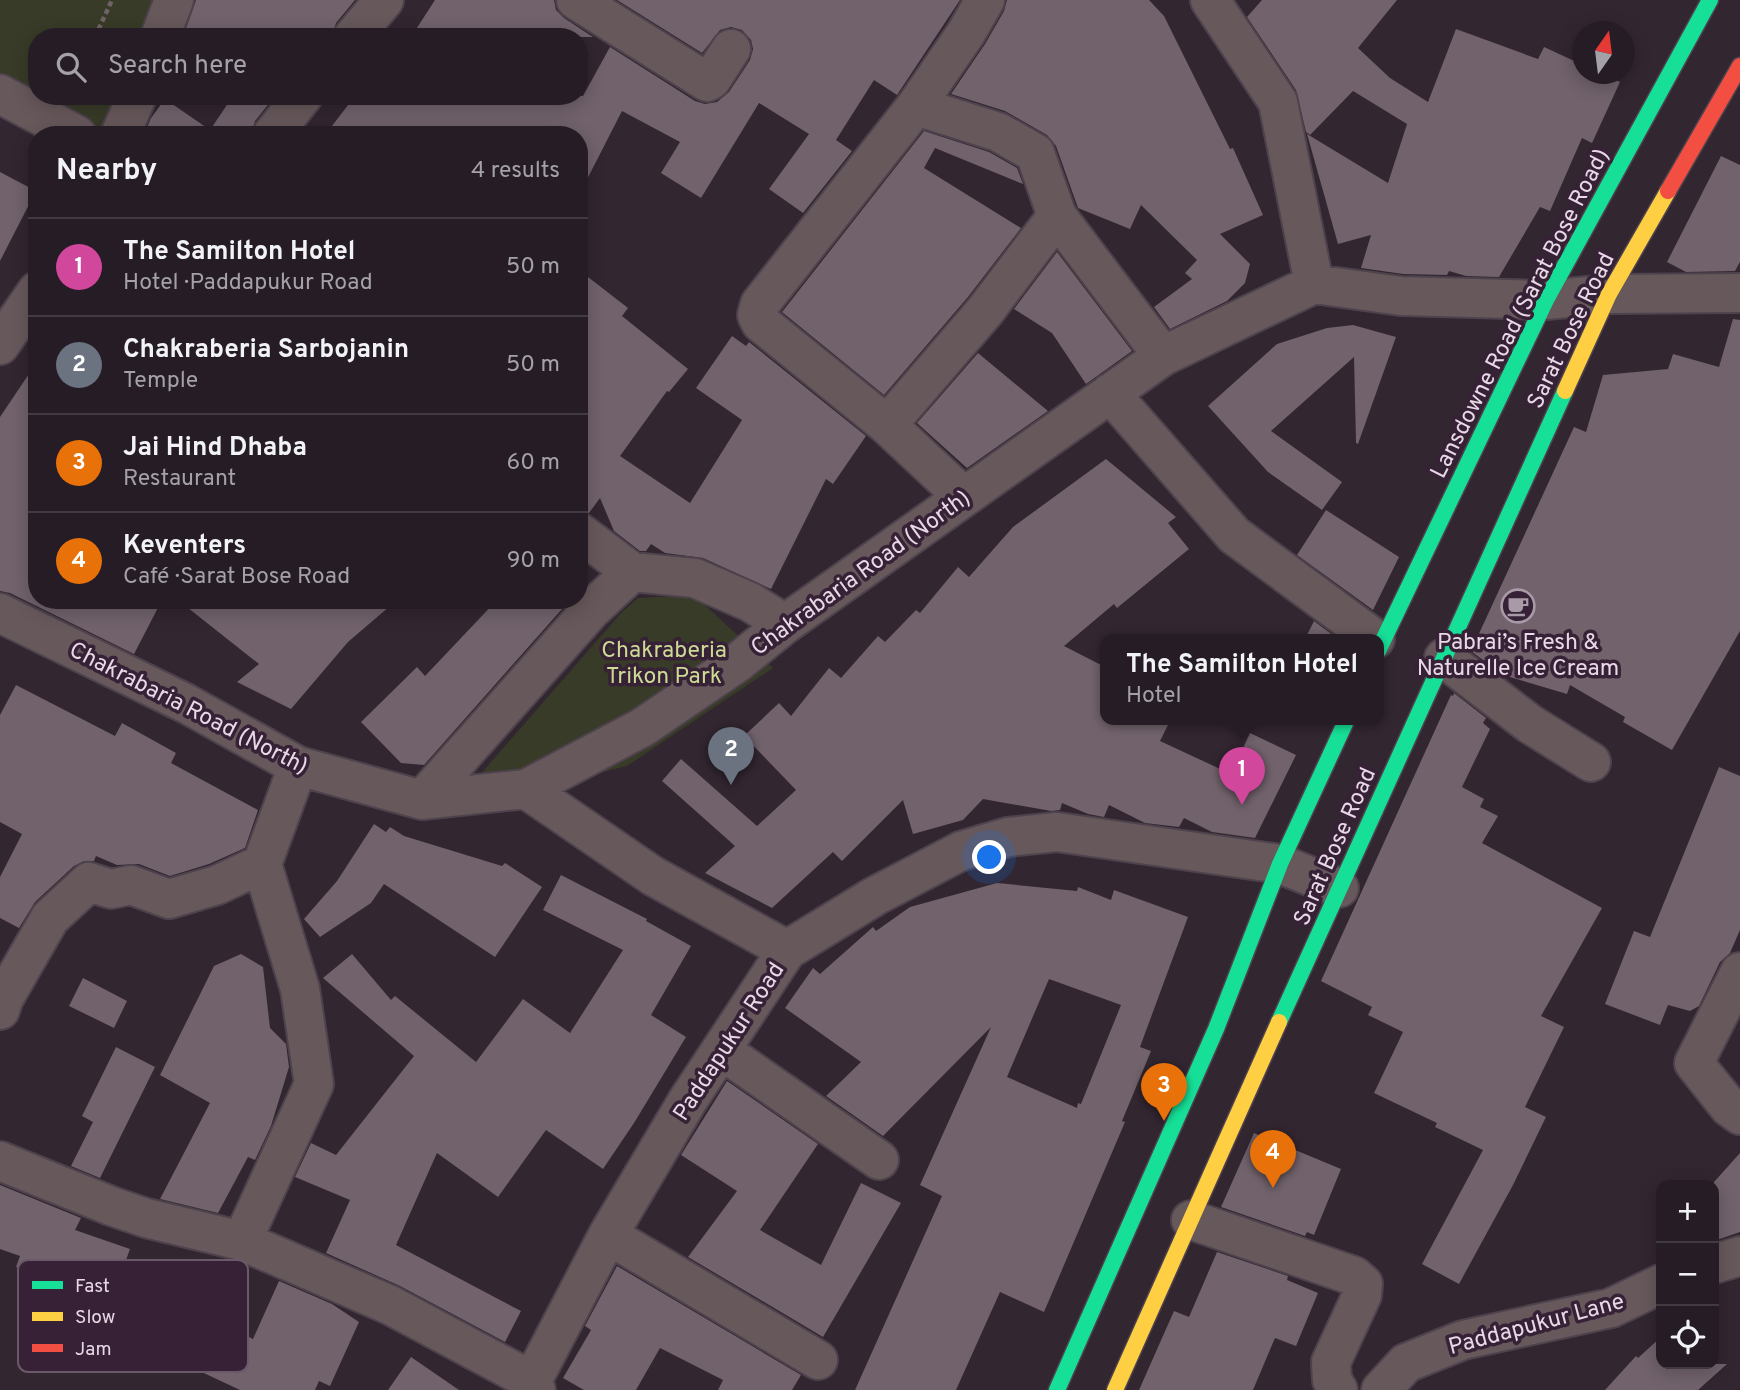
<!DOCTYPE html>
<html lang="en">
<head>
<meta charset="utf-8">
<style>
  :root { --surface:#261c25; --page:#322932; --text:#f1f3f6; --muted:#a4a1a7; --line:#423a42; --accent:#db2777 }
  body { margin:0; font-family:Overpass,sans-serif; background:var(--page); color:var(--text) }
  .controls { position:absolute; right:21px; bottom:21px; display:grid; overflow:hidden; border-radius:14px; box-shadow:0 4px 18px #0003 }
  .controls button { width:63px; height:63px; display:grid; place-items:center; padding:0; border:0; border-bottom:2px solid var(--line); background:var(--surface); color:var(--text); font:35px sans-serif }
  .compass { position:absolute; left:1572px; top:21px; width:63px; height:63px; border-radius:50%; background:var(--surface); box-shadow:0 4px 18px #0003; rotate:14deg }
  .you { position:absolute; left:990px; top:858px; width:24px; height:24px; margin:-18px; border:5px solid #fff; border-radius:50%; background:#1a73e8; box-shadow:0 0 0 10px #1a73e833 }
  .badge { display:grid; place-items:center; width:46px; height:46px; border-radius:50%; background:var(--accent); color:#fff; font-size:23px; font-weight:700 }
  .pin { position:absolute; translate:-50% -58px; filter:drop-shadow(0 2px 4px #0008) }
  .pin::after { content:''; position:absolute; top:37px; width:24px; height:21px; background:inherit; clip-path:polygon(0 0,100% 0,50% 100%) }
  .popup { position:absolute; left:1100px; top:634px; width:284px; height:91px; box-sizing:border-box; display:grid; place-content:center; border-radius:14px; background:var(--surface); filter:drop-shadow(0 2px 5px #0005); font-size:23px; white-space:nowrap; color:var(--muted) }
  .popup b { font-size:26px; color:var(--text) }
  .popup::after { content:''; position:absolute; left:50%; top:100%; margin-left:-14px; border:14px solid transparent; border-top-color:var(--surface) }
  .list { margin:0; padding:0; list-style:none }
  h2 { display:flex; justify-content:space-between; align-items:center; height:91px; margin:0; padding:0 28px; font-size:30px }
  h2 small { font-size:23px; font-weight:400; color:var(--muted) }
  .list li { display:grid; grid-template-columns:46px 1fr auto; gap:21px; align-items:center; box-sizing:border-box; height:98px; padding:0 28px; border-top:2px solid var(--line) }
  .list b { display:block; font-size:26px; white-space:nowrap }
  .list p { margin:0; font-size:23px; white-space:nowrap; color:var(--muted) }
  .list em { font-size:23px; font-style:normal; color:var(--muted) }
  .icon { flex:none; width:38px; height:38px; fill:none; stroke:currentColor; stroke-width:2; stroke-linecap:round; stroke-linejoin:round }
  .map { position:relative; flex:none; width:1740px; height:1390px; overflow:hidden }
  .search { position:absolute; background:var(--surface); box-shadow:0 4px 18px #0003; left:28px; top:28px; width:560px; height:77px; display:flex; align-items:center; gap:18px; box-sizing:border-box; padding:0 24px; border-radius:28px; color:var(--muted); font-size:26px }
  .panel { position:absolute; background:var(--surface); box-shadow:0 4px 18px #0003; left:28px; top:126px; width:560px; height:483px; border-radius:28px }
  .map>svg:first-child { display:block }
</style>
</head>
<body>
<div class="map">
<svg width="1740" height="1390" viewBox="0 0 1740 1390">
  <rect width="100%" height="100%" fill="#322631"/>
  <!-- green -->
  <path fill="#383b27" d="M0,0h161l-14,37h-110v59h87l-15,39h-8l-101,-50z
    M694,595l79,73 -146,98 -88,22 -75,5 158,-181 16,-14z"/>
  <!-- building -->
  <path fill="#71626b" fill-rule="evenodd" d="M196,0h159l-19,23 -4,14h-149z
    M435,0h119l2,10 8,8 29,19h-182z
    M617,0h343l-63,95 -23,-15 -38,60 16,11 -49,62 -34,-24 40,-55 -50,-31 -58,95 -40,-25 19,-31 -58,-31 -43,84v-60h-254l30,-39h228l27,-49 85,54 10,3 12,-2 12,-10 21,-32 3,-11 -2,-9 -9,-10 -11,-3 -11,3 -18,23z
    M1007,0h142l15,16 66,133 3,-1 30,67 -43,19 30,30 -5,19 -18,18 -57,28 -16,-22 38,-28 -7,-6 12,-13 -56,-55 -11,24 -52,-21 -22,-62 -9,-11 -42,-24 -54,-17 34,-50 19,-33z
    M1262,0h135l-39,48 32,30 38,24 28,-73 82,30 6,-12 39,18v9h19l18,8 -28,61 -10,-5 -32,73 -10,-4 -41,70 -33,-1 -17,-5 -2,4 -44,-1 -42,-6 10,-33 -33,9 -31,-110 81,49 19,-59 -54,-33 -43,44 -4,-3 -10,-42 -49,-73z
    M233,96h42l-20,25 -4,14h-107l7,-17 14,-19 45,31z
    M924,131l65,21 28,16 6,16 -88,-36 -11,20 97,60 -53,69 -84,98 -102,-83z
    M1721,156l19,9v97l-5,9 -49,1 -19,-10z
    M0,172l36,19 -36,70z
    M1057,252l75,99 -46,33 -34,-51 -38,-24z
    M579,270l49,38 -6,8 66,53 -19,23 -2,-1 -47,65 70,47 52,-83 -46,-32 36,-52 14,10 3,-4 117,94 -33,48 -7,-5 -55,110 -68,-31 -38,-5 -14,-9 -5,7h-6l-26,-20 -14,-33 -11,15 -10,-2z
    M1733,319l7,1v311l-68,119 -49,-28 2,-5 -55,-32 -3,9 -64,-19 -32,-24 103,-224 12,5 17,-57 65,-6 5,-15 46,13z
    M1353,325l43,12 -38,107 -2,-1 -2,-86 -83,74 71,51 -20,28 -54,-38 -60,-66 69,-62 50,-16z
    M978,353l70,58 -81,57 -50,-45z
    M37,362v238h125l-28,54 -124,-61 -10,-2v-174z
    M1106,459l70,58 -8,6 21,26 -72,59 -3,-4 -50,42 41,21v52h66l-11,22 71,33 19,-41 46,22 -41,83 -43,-6 -28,-14 -5,9 -34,-4 -36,-18 -5,12 -16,-3 -26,-11 -2,7 -9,1 -68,-12 -20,21 -50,14 -10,-34 -61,61 -9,-9 -61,56 -67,-35 30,-27 -73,-65 19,-22 76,67 39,-36 -52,-54 35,-33 12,13 38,-48 12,10 37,-42 7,6 31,-32 4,3 38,-46 11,10 44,-50z
    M1326,510l73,47 -26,53 -76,-55z
    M178,600h219l-49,42 -57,67 -54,-27 22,-18z
    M497,600h73l-146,165 -23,-2 -40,-41 56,-55 8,9z
    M1314,621l24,18h-33z
    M16,685l99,51 7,-13 54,30 -5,10 87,47 -13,38 -36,16 -39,12 -31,-12 -22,1 -21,-9 -2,5h-10l-10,5 -39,36 -16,26 -19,-10v-41l22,-43 -22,-12v-107z
    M1454,693l32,25 -3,5 7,6 -28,58 22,12 -4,8 18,9 -16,27 120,65 -61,108 23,11 -39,80 21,10 -33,68 -54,99 -37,-20 61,-114 -48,-23 2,-4 -63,-30 29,-61 -35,-17 4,-8 -51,-26 130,-286 2,1z
    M1719,767l21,9v154l-10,23 -10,9 -21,44 -9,5 -22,-6 -8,20 -55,-21 29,-73 16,6z
    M374,824l12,8 4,-5 14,9 98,30 3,-3 37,24 -47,70 -111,-73 -13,19 -51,34 -16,-18 33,-38z
    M561,875l86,44 -1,2 45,25 -40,69 35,22 -52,86 -31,46 -57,-39 -48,67 -61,-44 -41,92 125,66 -16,31 -105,-56 -74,-33 24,-53 -55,-23 16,-34 25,12 78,-99 -91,-78 29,-24 39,46 4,-4 81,66 47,-63 47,34 53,-83 -80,-40z
    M997,883l80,8 1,-4 33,13 3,-10 74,27 -48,130 11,4 -29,70 3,1 -81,190 -44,-20 -44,98h-101l87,-194 -22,-11 71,-158 -108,109 -57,-40 35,-34 -76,-54 28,-40 7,6 53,-47 3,4 34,-24zM1049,979l72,26 -40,99 -3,-1 -1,5 -70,-31z
    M241,954l22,13 7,61 16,16 3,23 -18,59 -16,34 -7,-3 -30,56 -58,-14 50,-96 -50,-28 54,-109z
    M83,978l44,23 -13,27 -45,-22z
    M116,1047l39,20 -55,111 -29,-12 22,-44 -11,-6z
    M727,1081l91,63 -58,86 61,35 40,-82 40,20 -78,134 -135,-80 49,-66 -56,-36z
    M1254,1133l87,36 -27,66 -7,-3 -2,4 -84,-29z
    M1740,1153v79l-26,9v-59z
    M0,1185l81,33 -6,12 55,19 -10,28 133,62 26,-58 53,23 27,18 -29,64 -11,-5 -4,9h-75l-128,-60 -16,41 -69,-28 25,-64 -36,-12 4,-11 -20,-7z
    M1217,1252l71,24 -1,4 31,13 -22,53 -21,-8 -22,52h-114l35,-79 15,6z
    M617,1266l184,109 -9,15h-74l5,-10 -63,-32 -24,42h-52l-21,-12 28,-48 -6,-4z
    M1661,1337v27h66l-29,26h-93l31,-34 2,2z
    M411,1357l48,33h-71z"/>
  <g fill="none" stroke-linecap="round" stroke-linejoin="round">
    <defs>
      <path id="street" d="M576,0l131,82 4,-2 20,-31
        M985,0l-19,33 -50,73 82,26 37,21 22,63 106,140
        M1210,0l68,102 36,182
        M160,37l14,-37
        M353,37l31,-37
        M0,94l77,41
        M916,106l-156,198 -3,11 4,8 126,102 76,71
        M120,135l17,-39
        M272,135l31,-39
        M0,345l37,-54
        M1110,393l124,142 141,104
        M887,425l98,-114 72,-95
        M579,532l53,40
        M0,613l187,91 111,62 124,34 104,-11 117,-62 94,-64 48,-39 378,-268 151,-72 87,12 145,4 63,-6 131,-1
        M1444,658l86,66 61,38
        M526,789l127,87 134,74
        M422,800l169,-190 41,-38 63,6 55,24 35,22
        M1740,972l-46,91 35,44 11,8
        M0,1010l4,-12 46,-80 39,-36 22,7 20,-4 38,14 48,-14 45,-21
        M721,1050l158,110
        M0,1161l111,45 35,12 96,23 148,64 142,76
        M1191,1220l163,56 9,8 -1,11 -31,67 1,18 6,10
        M608,1235l210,125
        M242,1241l72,-157 -14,-95 -38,-125 36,-98
        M1714,1264l26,-8
        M536,1390l-4,-9 76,-146 80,-135 99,-150 88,-54 86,-45 47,-14 49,-5 223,32 59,24
        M1381,1390l25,-27 57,-23 148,-32 50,-24"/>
      <path id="fast" d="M1378,651l168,-351 164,-300
        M1279,1022l286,-631
        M1057,1390l159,-361 64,-165 67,-145"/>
      <path id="slow" d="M1565,391l44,-97 59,-103
        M1115,1390l164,-368"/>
      <path id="jam" d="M1668,191l72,-125"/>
    </defs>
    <!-- street casing -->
    <use href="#street" stroke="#4e434d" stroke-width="42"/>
    <!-- fast casing -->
    <use href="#fast" stroke="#4e434d" stroke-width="19"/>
    <!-- slow casing -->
    <use href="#slow" stroke="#4e434d" stroke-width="19"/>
    <!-- jam casing -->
    <use href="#jam" stroke="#4e434d" stroke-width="19"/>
    <!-- path -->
    <path stroke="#6f6367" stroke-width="4.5" stroke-dasharray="5 3.5" stroke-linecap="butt" d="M95,37l17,-37"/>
    <!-- street -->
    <use href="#street" stroke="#67585b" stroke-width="38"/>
    <!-- fast -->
    <use href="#fast" stroke="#16e098" stroke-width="16"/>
    <!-- slow -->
    <use href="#slow" stroke="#ffcf43" stroke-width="16"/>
    <!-- jam -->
    <use href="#jam" stroke="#f24e42" stroke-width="16"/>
  </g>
  <!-- icons -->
  <defs>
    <symbol id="cafe-ring" viewBox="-11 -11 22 22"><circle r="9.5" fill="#372136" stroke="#a89aa7" stroke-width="1.5"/><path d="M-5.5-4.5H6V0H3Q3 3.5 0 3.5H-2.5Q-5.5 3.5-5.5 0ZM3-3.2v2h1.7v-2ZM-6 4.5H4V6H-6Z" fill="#a89aa7"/></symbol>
  </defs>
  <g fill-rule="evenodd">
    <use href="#cafe-ring" x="1499" y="587" width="38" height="38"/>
  </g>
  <g text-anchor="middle" stroke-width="7" stroke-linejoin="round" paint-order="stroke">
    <!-- street labels -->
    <g font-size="23" fill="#e8d9e6" stroke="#372136">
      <text transform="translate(1519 313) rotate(-63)" y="8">Lansdowne Road (Sarat Bose Road)</text>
      <text transform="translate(1570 330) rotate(-64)" y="8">Sarat Bose Road</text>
      <text transform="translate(860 572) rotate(-36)" y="8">Chakrabaria Road (North)</text>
      <text transform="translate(189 707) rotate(27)" y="8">Chakrabaria Road (North)</text>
      <text transform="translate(1334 846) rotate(-66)" y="8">Sarat Bose Road</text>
      <text transform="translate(728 1041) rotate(-57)" y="8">Paddapukur Road</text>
      <text transform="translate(1536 1323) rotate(-15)" y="8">Paddapukur Lane</text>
    </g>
    <!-- poi labels -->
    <g font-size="23" fill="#e8d9e6" stroke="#372136">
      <text x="1518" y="649">Pabrai’s Fresh &amp;<tspan x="1518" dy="26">Naturelle Ice Cream</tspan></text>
    </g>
    <!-- park labels -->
    <g font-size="23" fill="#ccdb94" stroke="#372136">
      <text x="664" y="657">Chakraberia<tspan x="664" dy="26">Trikon Park</tspan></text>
    </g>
  </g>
  <!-- legend -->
  <rect x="18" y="1260" width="230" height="112" rx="10" fill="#372136" stroke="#6c586b" stroke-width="2"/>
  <rect x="32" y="1281" width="31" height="8" fill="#16e098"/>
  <rect x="32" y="1312" width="31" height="9" fill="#ffcf43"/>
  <rect x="32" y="1344" width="31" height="8" fill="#f24e42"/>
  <g font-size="19" fill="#e8d9e6">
    <text x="75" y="1292">Fast</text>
    <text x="75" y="1323">Slow</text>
    <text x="75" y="1355">Jam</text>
  </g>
</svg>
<div class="controls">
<button>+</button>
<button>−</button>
<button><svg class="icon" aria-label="locate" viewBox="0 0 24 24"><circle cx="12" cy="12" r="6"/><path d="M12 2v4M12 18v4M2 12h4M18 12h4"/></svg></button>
</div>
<svg class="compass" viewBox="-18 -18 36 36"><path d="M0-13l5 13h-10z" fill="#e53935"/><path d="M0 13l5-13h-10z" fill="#a4a1a7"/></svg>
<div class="you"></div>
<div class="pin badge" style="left:1242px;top:805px;background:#d1479c">1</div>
<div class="popup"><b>The Samilton Hotel</b>Hotel</div>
<div class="pin badge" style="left:731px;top:785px;background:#6b7280">2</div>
<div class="pin badge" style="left:1164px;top:1121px;background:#e8710a">3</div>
<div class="pin badge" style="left:1273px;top:1188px;background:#e8710a">4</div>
<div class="search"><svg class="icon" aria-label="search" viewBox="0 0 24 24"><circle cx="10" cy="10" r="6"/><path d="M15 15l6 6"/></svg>Search here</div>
<section class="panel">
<h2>Nearby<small>4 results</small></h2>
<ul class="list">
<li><span class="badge" style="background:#d1479c">1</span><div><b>The Samilton Hotel</b><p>Hotel · Paddapukur Road</p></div><em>50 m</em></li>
<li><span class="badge" style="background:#6b7280">2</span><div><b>Chakraberia Sarbojanin</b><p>Temple</p></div><em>50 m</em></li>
<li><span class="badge" style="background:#e8710a">3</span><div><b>Jai Hind Dhaba</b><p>Restaurant</p></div><em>60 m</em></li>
<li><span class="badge" style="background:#e8710a">4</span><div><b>Keventers</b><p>Café · Sarat Bose Road</p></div><em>90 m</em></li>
</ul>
</section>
</div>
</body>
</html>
